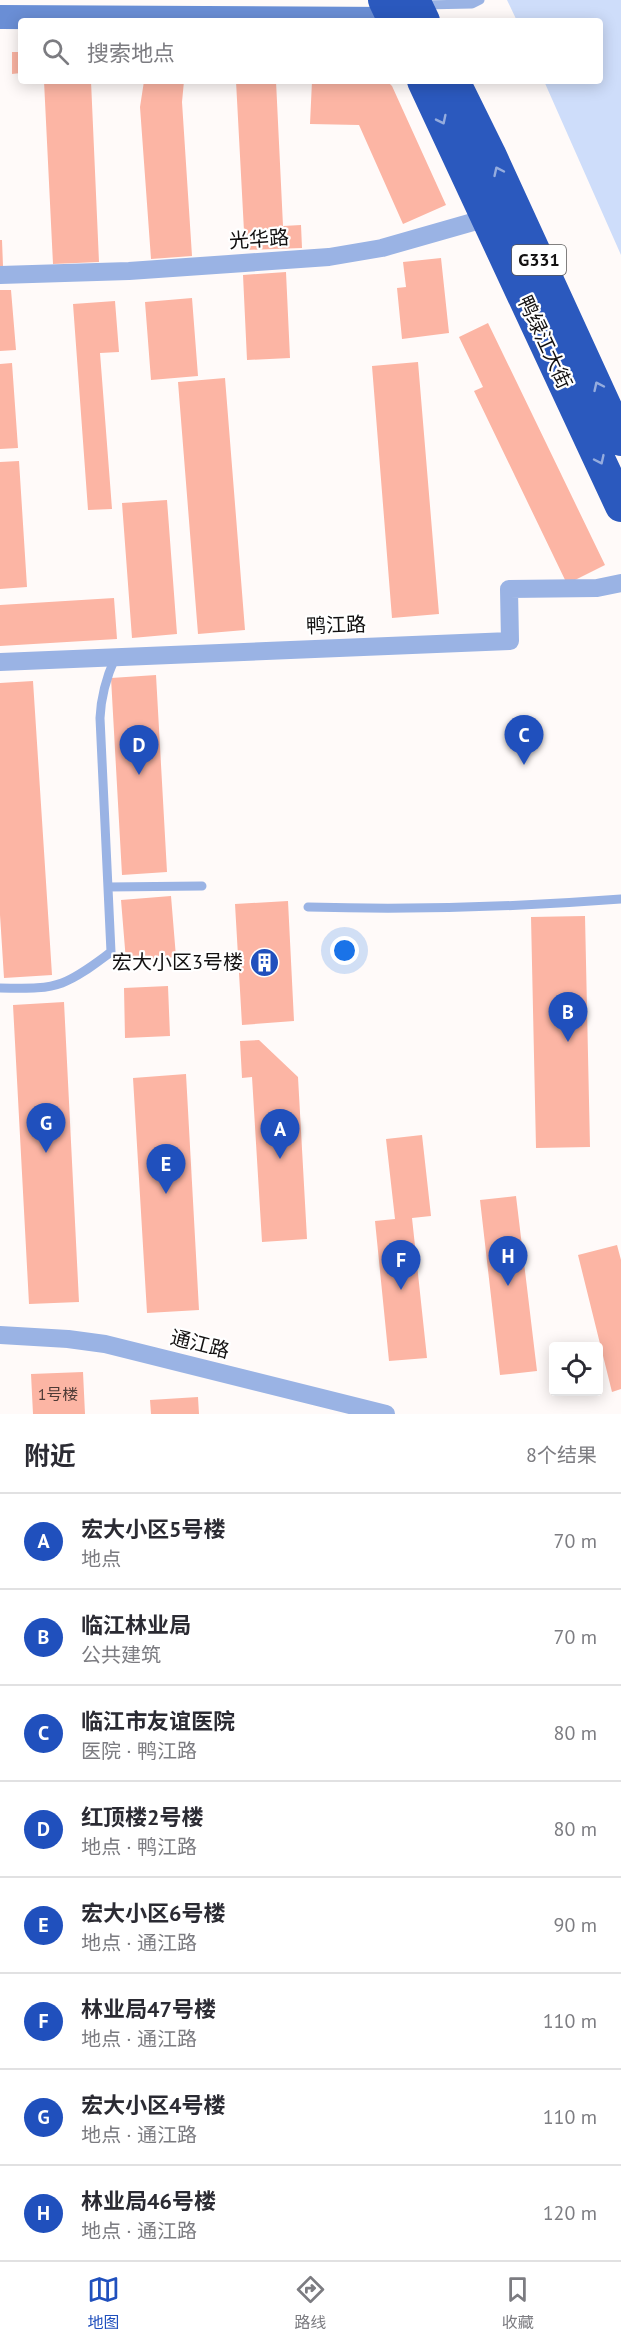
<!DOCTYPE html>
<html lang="zh">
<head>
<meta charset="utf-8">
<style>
  :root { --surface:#fff; --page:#f2f2f3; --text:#2b2b33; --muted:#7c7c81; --line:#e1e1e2; --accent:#2050bd }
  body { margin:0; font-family:"PT Sans","Noto Sans SC",sans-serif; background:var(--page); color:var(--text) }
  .controls { position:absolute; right:18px; bottom:18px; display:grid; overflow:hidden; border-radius:6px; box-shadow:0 3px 15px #0003 }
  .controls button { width:54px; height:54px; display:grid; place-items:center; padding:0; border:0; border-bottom:2px solid var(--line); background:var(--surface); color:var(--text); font:30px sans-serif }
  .you { position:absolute; left:345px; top:951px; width:21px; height:21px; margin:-15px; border:4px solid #fff; border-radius:50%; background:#1a73e8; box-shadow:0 0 0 9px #1a73e833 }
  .badge { display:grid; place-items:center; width:39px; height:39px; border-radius:50%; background:var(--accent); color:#fff; font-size:20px; font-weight:700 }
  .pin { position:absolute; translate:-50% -50px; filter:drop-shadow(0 2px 3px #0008) }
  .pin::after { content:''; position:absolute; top:32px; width:21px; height:18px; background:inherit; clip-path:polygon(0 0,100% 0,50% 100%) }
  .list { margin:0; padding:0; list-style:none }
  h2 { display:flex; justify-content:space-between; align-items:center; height:78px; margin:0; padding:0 24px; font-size:26px }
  h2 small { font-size:20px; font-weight:400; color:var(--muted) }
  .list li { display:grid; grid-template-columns:39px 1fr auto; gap:18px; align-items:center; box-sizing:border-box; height:96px; padding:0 24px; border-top:2px solid var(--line) }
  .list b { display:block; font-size:22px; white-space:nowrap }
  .list p { margin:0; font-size:20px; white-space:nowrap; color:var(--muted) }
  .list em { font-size:20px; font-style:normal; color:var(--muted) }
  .icon { flex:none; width:33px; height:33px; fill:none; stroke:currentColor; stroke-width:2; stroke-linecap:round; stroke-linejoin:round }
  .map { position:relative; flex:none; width:621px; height:1414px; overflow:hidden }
  .search { position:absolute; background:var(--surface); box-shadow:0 3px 15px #0003; left:18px; right:18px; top:18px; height:66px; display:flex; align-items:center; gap:15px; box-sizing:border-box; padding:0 21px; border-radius:6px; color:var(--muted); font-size:22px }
  .sheet { height:846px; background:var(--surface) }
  nav { display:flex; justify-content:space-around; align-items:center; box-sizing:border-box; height:84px; border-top:2px solid var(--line); background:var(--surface); font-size:16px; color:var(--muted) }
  nav a { display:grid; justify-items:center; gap:3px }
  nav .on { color:var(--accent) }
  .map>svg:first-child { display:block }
</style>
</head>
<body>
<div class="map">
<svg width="621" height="1414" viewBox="0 0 621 1414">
  <rect width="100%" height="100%" fill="#fffaf9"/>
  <!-- water -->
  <path fill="#ceddfa" d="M507,0h114v255l-77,-174h56v-60h-83z"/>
  <!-- building -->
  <path fill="#fcb5a4" d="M12,52h9v21l-9,1z
    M44,81h47l8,181 -46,2z
    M144,81h40l-2,21 10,154 -41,3 -11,-152z
    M236,81h40l7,145 18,-1 1,23 -57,2z
    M312,81h75l5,5 54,119 -43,19 -44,-99 -49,-1z
    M0,240h2l1,26h-3z
    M441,258l8,75 -47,6 -5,-51 9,-1 -3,-25z
    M286,272l4,86 -43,2 -4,-85z
    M0,290h11l5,60 -16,1z
    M192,298l6,78 -47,4 -6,-78z
    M115,301l4,51 -19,1 12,156 -24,1 -15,-206z
    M488,323l117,242 -38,19 -93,-193 9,-4 -24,-50z
    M418,362l21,252 -47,4 -20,-252z
    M12,363l6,85 -18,1v-85z
    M225,378l20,252 -47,4 -20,-252z
    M19,461l8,126 -27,2v-127z
    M167,500l10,134 -45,4 -10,-135z
    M114,598l3,41 -117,7v-41z
    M156,675l11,197 -45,3 -11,-197z
    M33,681l19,294 -48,3 -4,-63v-232z
    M171,896l5,61 -50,4 -5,-61z
    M288,901l6,120 -52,4 -7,-121z
    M585,916l5,231 -54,1 -5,-231z
    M168,986l2,50 -45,2 -1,-50z
    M64,1002l15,300 -50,2 -16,-299z
    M259,1040l39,37 9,162 -45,3 -10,-165 -10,1 -2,-37z
    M186,1074l13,236 -52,3 -14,-235z
    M422,1135l9,81 -19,2 15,140 -38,3 -14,-140 20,-2 -9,-80z
    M516,1196l21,175 -37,4 -20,-175z
    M617,1245l4,15v129l-9,3 -34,-137z
    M83,1372l2,42h-52l-2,-40z
    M198,1397l1,17h-48l-1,-14z"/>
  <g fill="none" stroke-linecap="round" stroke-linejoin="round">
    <!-- lane -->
    <path stroke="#9ab3e4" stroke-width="9" d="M423,5l49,-1 8,-4
      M108,887l94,-1
      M308,907c105,3 209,0 313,-8
      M0,988c19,0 44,2 62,-5 18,-7 34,-20 49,-31l-11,-234c1,-22 6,-40 15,-60"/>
    <!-- street -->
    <path stroke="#9ab3e4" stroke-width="18" d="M0,275l129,-4 200,-14 53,-9 112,-32
      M0,662l510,-21 -1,-52 88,-1 24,-5
      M0,1335l68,4 37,5 281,70"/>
    <!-- secondary -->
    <path stroke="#6a8ed5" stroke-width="24" d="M0,17l393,2 14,-8"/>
    <!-- highway -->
    <path stroke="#2b59be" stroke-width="32" d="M384,0l10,21
      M414,0l10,21
      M423,81l198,425
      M454,81l36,73 131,286"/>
  </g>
  <!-- one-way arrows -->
  <defs><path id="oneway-chevron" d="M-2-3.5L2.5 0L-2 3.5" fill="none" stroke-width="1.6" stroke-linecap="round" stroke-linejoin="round" transform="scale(1.5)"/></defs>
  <g stroke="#95acde">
    <use href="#oneway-chevron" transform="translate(442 120) rotate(64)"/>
    <use href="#oneway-chevron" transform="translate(498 171) rotate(-115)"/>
    <use href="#oneway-chevron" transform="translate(598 386) rotate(-115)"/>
    <use href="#oneway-chevron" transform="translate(600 460) rotate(65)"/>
  </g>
  <!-- icons -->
  <defs>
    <symbol id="building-disc" viewBox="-11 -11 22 22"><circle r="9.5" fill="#2050bd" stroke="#fff"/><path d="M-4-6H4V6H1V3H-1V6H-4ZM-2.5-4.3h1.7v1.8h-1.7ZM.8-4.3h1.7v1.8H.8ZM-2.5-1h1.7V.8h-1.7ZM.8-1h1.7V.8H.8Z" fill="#fff"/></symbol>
  </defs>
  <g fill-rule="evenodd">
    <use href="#building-disc" x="248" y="946" width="33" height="33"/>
  </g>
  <g text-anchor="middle" stroke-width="4.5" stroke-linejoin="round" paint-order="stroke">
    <!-- number labels -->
    <g font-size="16" fill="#4d3a36">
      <text x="58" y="1400">1号楼</text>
    </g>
    <!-- shield labels -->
    <rect fill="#fff" stroke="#5a5858" stroke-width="1.5" x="512" y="245" width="54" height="30" rx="4.5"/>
    <g font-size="18" font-weight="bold" fill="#131111">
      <text x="539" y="266">G331</text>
    </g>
    <!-- street labels -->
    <g font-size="20" fill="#131111" stroke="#fff">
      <text transform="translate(259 239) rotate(-4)" y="7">光华路</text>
      <text transform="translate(545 342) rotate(65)" y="7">鸭绿江大街</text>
      <text transform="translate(336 625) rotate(-2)" y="7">鸭江路</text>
      <text transform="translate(200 1344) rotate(14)" y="7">通江路</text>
    </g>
    <!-- poi labels -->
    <g font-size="20" fill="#131111" stroke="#fff" text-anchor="end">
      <text x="243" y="969">宏大小区3号楼</text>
    </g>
  </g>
</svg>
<div class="controls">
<button><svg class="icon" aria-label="locate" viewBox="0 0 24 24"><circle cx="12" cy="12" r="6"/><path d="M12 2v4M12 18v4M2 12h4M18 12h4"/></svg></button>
</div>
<div class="you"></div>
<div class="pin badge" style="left:280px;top:1159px">A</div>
<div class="pin badge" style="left:568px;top:1042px">B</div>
<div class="pin badge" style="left:524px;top:765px">C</div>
<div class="pin badge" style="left:139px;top:775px">D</div>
<div class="pin badge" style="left:166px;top:1194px">E</div>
<div class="pin badge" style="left:401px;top:1290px">F</div>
<div class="pin badge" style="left:46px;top:1153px">G</div>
<div class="pin badge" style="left:508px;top:1286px">H</div>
<div class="search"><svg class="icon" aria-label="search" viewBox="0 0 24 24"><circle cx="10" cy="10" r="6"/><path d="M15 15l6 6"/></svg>搜索地点</div>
</div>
<section class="sheet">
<h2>附近<small>8个结果</small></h2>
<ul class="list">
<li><span class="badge">A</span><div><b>宏大小区5号楼</b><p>地点</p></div><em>70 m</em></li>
<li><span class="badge">B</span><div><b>临江林业局</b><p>公共建筑</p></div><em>70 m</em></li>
<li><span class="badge">C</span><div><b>临江市友谊医院</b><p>医院 · 鸭江路</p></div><em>80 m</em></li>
<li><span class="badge">D</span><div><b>红顶楼2号楼</b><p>地点 · 鸭江路</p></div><em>80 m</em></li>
<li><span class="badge">E</span><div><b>宏大小区6号楼</b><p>地点 · 通江路</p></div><em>90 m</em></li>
<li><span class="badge">F</span><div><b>林业局47号楼</b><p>地点 · 通江路</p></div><em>110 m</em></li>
<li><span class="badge">G</span><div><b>宏大小区4号楼</b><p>地点 · 通江路</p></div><em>110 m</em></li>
<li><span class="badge">H</span><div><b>林业局46号楼</b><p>地点 · 通江路</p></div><em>120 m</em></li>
</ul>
</section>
<nav>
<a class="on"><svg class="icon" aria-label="map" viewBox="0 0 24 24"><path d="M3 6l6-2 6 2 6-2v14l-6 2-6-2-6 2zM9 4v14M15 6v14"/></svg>地图</a>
<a><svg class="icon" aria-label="directions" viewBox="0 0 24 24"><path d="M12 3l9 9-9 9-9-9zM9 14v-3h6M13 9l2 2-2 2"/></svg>路线</a>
<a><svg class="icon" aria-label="saved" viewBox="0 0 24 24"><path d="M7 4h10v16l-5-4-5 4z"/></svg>收藏</a>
</nav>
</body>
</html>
